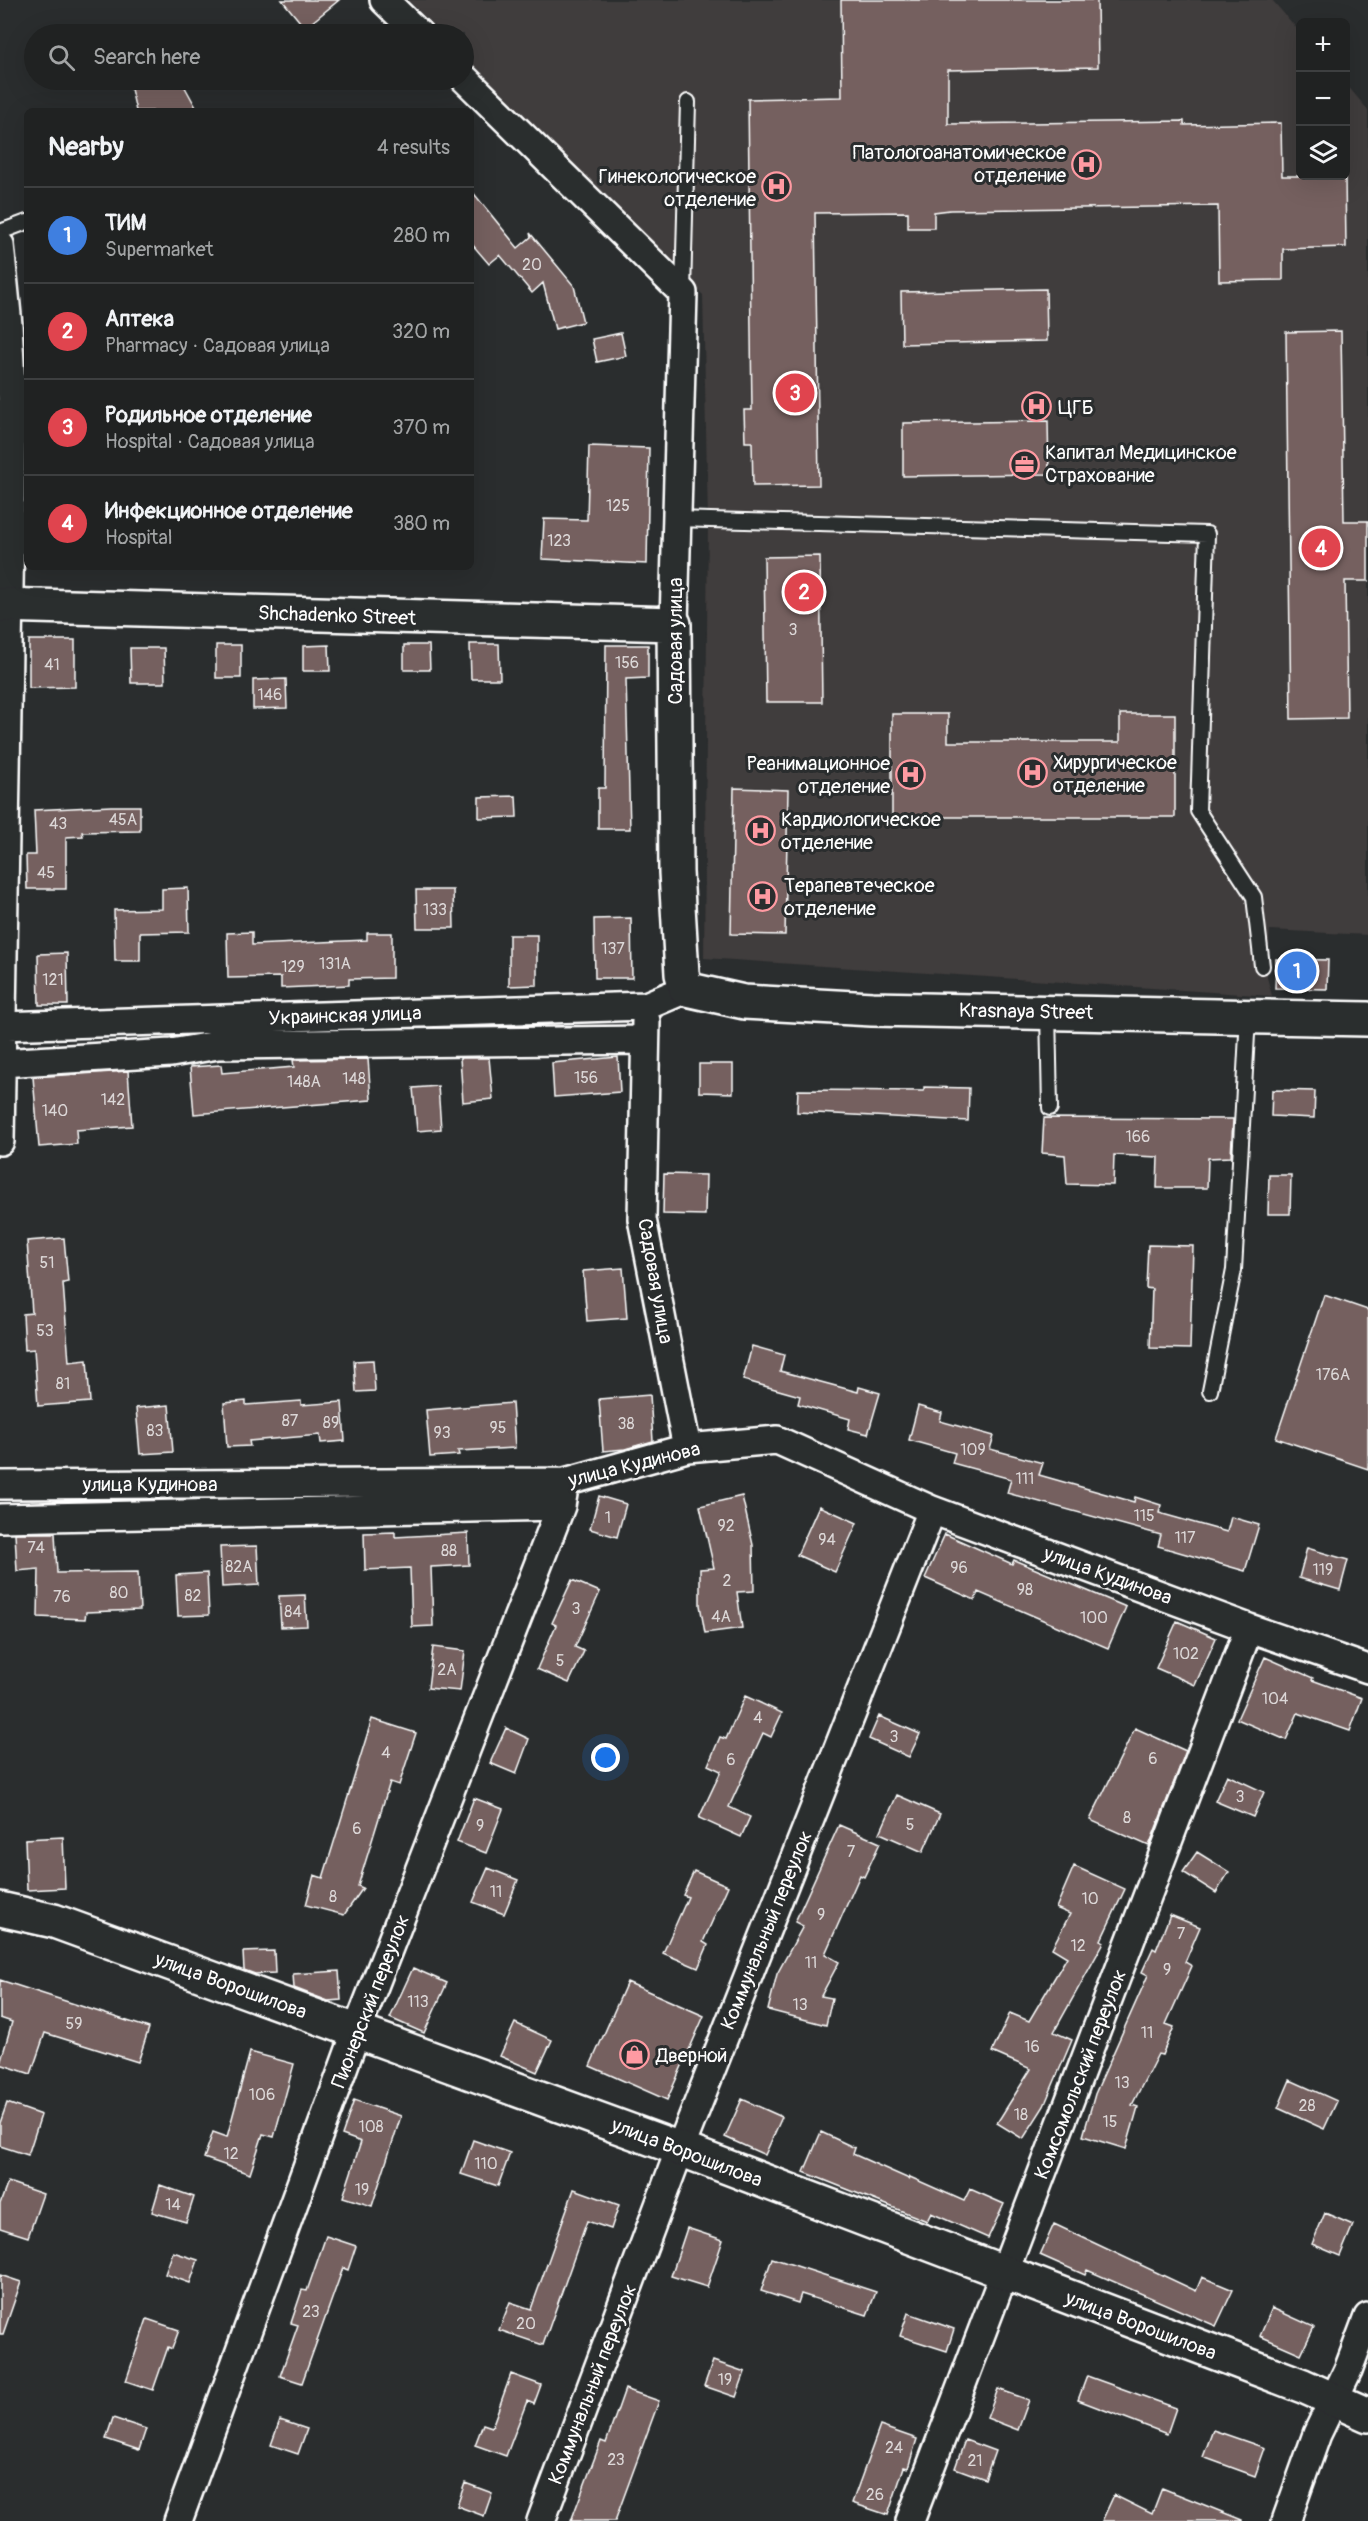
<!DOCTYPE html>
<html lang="en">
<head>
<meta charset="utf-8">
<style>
  :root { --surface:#202222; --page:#282a2a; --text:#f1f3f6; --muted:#a2a4a5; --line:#3d3f40; --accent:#db2777 }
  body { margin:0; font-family:Pangolin,sans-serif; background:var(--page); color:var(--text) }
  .controls { position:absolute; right:18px; top:18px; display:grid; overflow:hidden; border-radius:9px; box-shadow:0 6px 24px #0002 }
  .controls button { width:54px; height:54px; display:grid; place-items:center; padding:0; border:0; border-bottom:2px solid var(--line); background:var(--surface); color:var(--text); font:30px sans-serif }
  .you { position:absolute; left:606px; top:1758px; width:21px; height:21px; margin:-15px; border:4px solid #fff; border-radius:50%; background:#1a73e8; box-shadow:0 0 0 9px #1a73e833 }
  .badge { display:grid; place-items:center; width:39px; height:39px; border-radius:50%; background:var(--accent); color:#fff; font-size:20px; font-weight:700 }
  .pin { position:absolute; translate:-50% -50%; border:3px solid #fff; box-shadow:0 2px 6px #0006 }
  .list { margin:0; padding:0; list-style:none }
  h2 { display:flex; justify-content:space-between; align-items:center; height:78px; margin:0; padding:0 24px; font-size:26px }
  h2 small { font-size:20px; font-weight:400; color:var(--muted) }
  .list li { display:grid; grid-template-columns:39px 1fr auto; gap:18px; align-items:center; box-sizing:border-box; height:96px; padding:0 24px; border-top:2px solid var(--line) }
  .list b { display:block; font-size:22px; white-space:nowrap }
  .list p { margin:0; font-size:20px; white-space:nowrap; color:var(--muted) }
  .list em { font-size:20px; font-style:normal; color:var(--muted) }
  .icon { flex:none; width:33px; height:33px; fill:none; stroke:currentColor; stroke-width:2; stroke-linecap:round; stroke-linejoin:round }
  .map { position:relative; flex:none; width:1368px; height:2521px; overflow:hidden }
  .search { position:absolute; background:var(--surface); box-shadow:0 6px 24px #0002; left:24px; top:24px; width:450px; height:66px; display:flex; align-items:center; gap:15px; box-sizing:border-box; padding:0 21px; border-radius:33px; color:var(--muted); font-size:22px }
  .panel { position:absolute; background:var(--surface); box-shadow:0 6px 24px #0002; left:24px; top:108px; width:450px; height:462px; border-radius:9px }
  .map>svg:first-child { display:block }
</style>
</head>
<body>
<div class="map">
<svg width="1368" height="2521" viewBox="0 0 1368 2521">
  <rect width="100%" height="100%" fill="#2a2d2e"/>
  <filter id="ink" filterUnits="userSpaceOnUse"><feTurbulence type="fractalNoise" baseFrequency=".0167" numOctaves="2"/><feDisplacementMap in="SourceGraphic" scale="12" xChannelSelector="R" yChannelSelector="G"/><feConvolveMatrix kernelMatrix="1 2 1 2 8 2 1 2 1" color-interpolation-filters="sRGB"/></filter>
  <g filter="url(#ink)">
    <!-- built -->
    <path fill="#403c3c" d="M408,0h864l28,32v144h46v-92l22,26v825l-98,-5 -3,47 5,19 -568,-38 4,-438 -5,-225 -239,-240v-21h-22z"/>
    <!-- building -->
    <path fill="#74605e" stroke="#fff" stroke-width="1.5" d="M282,0h57l-34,28z
      M841,0h256l1,67 -150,3v54l236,-3v4l97,-2 1,53h63l1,71 -63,2v31l-64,1 -1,-75 -268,4 -16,2v16h-26v-16l-93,1 4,272 -66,1 -1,-44h-7l-1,-32h8l-4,-311 94,-2z
      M129,80h52l17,31h-62z
      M471,190l47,58 13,-11 -1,-4 44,53 9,36 -28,7 -12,-46 -11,10 -32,-38 -11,9 -18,-21z
      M1046,289l1,52 -145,3 -1,-52z
      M1341,331l3,190h24v60h-23l2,137 -56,1 -5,-387z
      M621,333l5,23 -29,6 -5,-23z
      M1048,421l1,53 -146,2v-53z
      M589,446l60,2 -2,116 -105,-5 2,-40 43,1z
      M820,556l2,146h-56l-2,-145z
      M29,640h46v47l-46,1z
      M470,644h29l1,35h-29z
      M216,645h25v33h-25z
      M329,645l1,26h-27v-25z
      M404,645h25l1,25h-26z
      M606,645h42v33l-22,1 4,150h-32v-41h7z
      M130,648h34l1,35h-34z
      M286,679l1,29 -34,1v-29z
      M892,714h56v28h172v-28h55v103h-283z
      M734,788l54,2 -3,145 -54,-1z
      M516,796l1,21 -38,1v-21z
      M111,806h29v25l-58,1 1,4 -17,1v52h-39l-1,-34h10l-2,-45z
      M188,888l1,44 -49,1v28h-25l-1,-51 48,-1v-20z
      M416,890h37l1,38h-37z
      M631,918l1,60h-37l-1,-59z
      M252,932v13l115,-5v-7h25v45l-43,1v6l-68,3v-11l-53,1 -1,-45z
      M509,935h28v50l-28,1z
      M67,953l1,52h-29l-1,-51z
      M1276,959l52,1 -1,29 -52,-1z
      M618,1057l2,35 -66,5 -2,-34z
      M460,1058h29l4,41 -30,3z
      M368,1059l3,41 -177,14 -4,-47 31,-2 1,8 72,-6 -1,-7z
      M699,1064h34v29l-34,-1z
      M128,1071l4,55 -56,4 1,14 -38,3 -6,-70z
      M438,1086l3,43 -24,2 -4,-43z
      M924,1087l45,1 -1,33 -171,-9 1,-22 126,1z
      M1272,1090l43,1 -1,27 -43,-2z
      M1044,1118l189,1 -2,38 -23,1 -1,30h-50l1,-31 -44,-2 -1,30 -46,-1 -2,-29 -23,-2z
      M664,1174l42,1 -1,40 -42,-1z
      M1269,1175h22l-1,39h-22z
      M64,1238l4,44 -5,1 6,79 18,-2 3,42 -52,4 -4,-57 -9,1 -2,-36 9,-1 -5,-72z
      M1148,1245l45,1 -3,103 -40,-1 2,-59 -6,-1z
      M623,1268l4,50 -40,3 -4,-50z
      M1324,1295l44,15v159l-92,-31z
      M752,1346l32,9 -4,16 78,21 1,-5 21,6 -12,41 -20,-5 2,-10 -52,-15 2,-8 -57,-16z
      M373,1360l2,31 -19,1 -2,-31z
      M650,1395l3,46 -28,8 -22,2 -4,-52z
      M246,1401v4l55,-4v4l41,-3 3,39 -24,2 -1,-8 -71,6 1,5 -23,1 -3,-44z
      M512,1403l3,45 -57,3 1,4 -29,2 -4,-47z
      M169,1405l4,47 -33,2 -4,-46z
      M918,1406l24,7 -2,8 54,15 -4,13 53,14 -4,12 95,27 1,-5 26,8 -2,8 68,19 4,-15 28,8 -14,46 -87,-25 3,-11 -154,-42 4,-14 -59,-16 3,-10 -46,-13z
      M599,1496l27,8 -9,33 -27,-8z
      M742,1496l11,49 1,46 -17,1 5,36 -37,5 -5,-28v-36l14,-1 -14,-62z
      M819,1506l38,17 -22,49 -38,-17z
      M395,1532v5l73,-4 1,32 -38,2 2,59 -21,1 -2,-59 -45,2 -1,-37z
      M15,1533h40l2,40 81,-1 2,38 -54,2 -1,7 -47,-2 1,-48 -22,2z
      M945,1534l67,30 2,-4 112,47 -18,41 -130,-56 -3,8 -50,-22z
      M257,1546l2,39 -37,2 -2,-40z
      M1307,1548l41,12 -8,30 -41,-12z
      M207,1573l2,42 -31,1 -2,-41z
      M572,1580l28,12 -25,55 9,4 -15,32 -32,-14 19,-44 -4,-2z
      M305,1595l2,31 -26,1 -2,-31z
      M1177,1621l39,17 -21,47 -39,-17z
      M433,1647l32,4 -5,40 -32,-3z
      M1265,1657l48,21 -1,2 50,18 -12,33 -52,-18 -12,27 -49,-21z
      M745,1696l37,17 -11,24 -8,-4 -34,74 21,10 -9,20 -42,-19 22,-47 -13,-6 12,-28 6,2z
      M879,1716l41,18 -11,23 -40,-18z
      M372,1719l44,14 -17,52 -9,-3 -32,104 5,2 -19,27 -38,-10 8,-30 9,3z
      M506,1728l23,11 -13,35 -26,-11z
      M1135,1728l51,23 -37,95 -59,-26z
      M1227,1775l37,17 -11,25 -38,-16z
      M897,1795l43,19 -17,38 -43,-19z
      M474,1798l29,11 -17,44 -29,-11z
      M839,1825l41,18 -16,34 -4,-2 -35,79 14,8 -18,34 11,2 -6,27 -58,-15 9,-36 26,-48 -8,-4z
      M63,1837l2,51 -38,2 -2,-51z
      M1197,1852l32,20 -13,21 -33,-21z
      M1074,1866l51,23 -24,51 3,2 -50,90 18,8 -28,66 -21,33 -26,-16 34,-54 -39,-17 18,-39 19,8 38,-64 -15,-9 18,-34 -14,-6z
      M488,1868l30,12 -14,34 -31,-12z
      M694,1871l34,15 -25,56 5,3 -10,23 -35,-15 25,-56 -5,-2z
      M1170,1915l30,12 -15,35 7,4 -26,58 8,3 -12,28 -4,-1 -26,51 6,2 -12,42 -43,-13 12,-42 53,-119 -6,-3 11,-24 3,2z
      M274,1951l1,22 -20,1 -11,-4 -1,-18z
      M413,1968l34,15 -23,50 -34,-15z
      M339,1971l2,29 -13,1 -34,-13 -1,-14z
      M0,1980l149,48 -11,34 -93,-29 -14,41 -31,-10 12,-42 -12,-4z
      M627,1982l77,34 -37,84 -77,-34z
      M515,2023l37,17 -15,32 -37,-16z
      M250,2052l44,12 -20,73 -11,-3 -13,40 -46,-16 9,-26 14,5z
      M1290,2080l47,21 -13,28 -46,-21z
      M742,2099l40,18 -17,38 -40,-18z
      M354,2100l47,16 -29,90 -29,-9 18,-55 -19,-7z
      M7,2103l34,12 -13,40 -28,-9v-23z
      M821,2132l34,16 -2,6 56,25 1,-2 54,24 6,-12 34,15 -16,34 -57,-25 -4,8 -123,-49z
      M473,2140l37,13 -12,33 -37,-12z
      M8,2182l35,12 -15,43 -28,-9v-24z
      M160,2185l34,12 -8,25 -34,-10z
      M574,2189l45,16 -8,24 -24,-8 -44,124 -44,-15 11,-28 21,7z
      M1325,2213l28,12 -13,31 -28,-12z
      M1054,2224l142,67 6,-14 31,13 -17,36 -129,-56 -2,5 -45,-20z
      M687,2228l36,12 -16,47 -36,-11z
      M326,2236l30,10 -8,24 -5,-2 -41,115 -22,-7 18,-51 -7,-2 11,-33 5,1z
      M173,2252l25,8 -8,23 -25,-9z
      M772,2258l104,34 -9,23 -66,-21 -3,9 -37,-12z
      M0,2275l21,7 -18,52h-3z
      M1272,2308l42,19 -13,27 -41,-18z
      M908,2313l46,16 -7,22 -47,-15z
      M147,2319l32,11 -7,19 -4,-2 -15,43 -27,-9z
      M713,2361l32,11 -9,25 -32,-11z
      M511,2374l30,11 -7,19 -7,-3 -21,55 -31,-11 8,-21 9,3z
      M1087,2376l89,32 -9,26 -89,-34z
      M625,2389l34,12 -44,120h-44l30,-80 5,2z
      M998,2389l31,11 -11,30 -31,-12z
      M113,2418l33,11 -7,21 -33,-11z
      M280,2420l27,9 -9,25 -27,-9z
      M880,2426l37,13 -9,29 -4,-1 -16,48 -36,-12z
      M1213,2430l52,18 -10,28 -52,-19z
      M965,2440l30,11 -10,28 -30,-11z
      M465,2483l27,10 -8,23 -27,-10z
      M1162,2488l80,32v1h-140l12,-26 38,19z"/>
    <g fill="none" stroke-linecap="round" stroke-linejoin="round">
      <defs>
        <path id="lane" d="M0,232l27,-10
          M683,292l5,-190
          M676,519l531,15 -9,277 56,86 8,69
          M1048,1011l2,97
          M1210,1391l24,-121 14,-254"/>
        <path id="street" d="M384,0l35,34
          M464,78l219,215 -9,331
          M0,245l8,80 4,79 -12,737
          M646,1021l-4,198 45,229
          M0,1026l646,-20 40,-17
          M0,1063l171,-10 47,-8 427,-5
          M0,1485l565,-3 122,-34 90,-8 155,70 317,118 119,41
          M0,1518l561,-12
          M178,2521l179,-491 204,-524 4,-24
          M541,2521l139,-372 252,-639
          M910,2521l339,-893
          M1286,2521l31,-87 31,-64 20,-53"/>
        <path id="secondary" d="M0,605l674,19 2,248 6,102 4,15 58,13 128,7 496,10
          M0,1909l54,12 626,228 623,237 65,29"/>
      </defs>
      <!-- lane casing -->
      <use href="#lane" stroke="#fff" stroke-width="18"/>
      <!-- street casing -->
      <use href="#street" stroke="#fff" stroke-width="32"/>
      <!-- secondary casing -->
      <use href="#secondary" stroke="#fff" stroke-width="38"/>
      <!-- lane -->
      <use href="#lane" stroke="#2a2d2e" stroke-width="14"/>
      <!-- street -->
      <use href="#street" stroke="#2a2d2e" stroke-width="27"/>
      <!-- secondary -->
      <use href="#secondary" stroke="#2a2d2e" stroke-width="33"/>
    </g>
  </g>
  <!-- icons -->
  <defs>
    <symbol id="hospital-ring" viewBox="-11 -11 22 22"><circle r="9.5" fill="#2a2d2e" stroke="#ff9aa2" stroke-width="1.5"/><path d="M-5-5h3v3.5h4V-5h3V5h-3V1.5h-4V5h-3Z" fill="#ff9aa2"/></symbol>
    <symbol id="office-ring" viewBox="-11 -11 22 22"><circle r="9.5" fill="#2a2d2e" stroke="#ff9aa2" stroke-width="1.5"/><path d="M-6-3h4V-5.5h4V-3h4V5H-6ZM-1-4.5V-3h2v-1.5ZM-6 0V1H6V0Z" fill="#ff9aa2"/></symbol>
    <symbol id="shop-ring" viewBox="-11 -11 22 22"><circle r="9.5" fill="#2a2d2e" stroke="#ff9aa2" stroke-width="1.5"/><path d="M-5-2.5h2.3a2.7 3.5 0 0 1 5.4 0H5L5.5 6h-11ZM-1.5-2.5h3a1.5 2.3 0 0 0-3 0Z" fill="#ff9aa2"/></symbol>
  </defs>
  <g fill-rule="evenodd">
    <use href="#hospital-ring" x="1070" y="148" width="33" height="33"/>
    <use href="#hospital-ring" x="760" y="170" width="33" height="33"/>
    <use href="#hospital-ring" x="1020" y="390" width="33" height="33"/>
    <use href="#office-ring" x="1008" y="448" width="33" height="33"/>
    <use href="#hospital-ring" x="1016" y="756" width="33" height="33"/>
    <use href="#hospital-ring" x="894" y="758" width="33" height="33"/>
    <use href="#hospital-ring" x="744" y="814" width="33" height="33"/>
    <use href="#hospital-ring" x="746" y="880" width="33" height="33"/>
    <use href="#shop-ring" x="618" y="2038" width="33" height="33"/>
  </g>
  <g text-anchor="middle" stroke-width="6" stroke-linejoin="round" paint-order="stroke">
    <!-- number labels -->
    <g font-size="16" fill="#dcd7d7">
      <text x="532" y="270">20</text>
      <text x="618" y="511">125</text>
      <text x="559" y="546">123</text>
      <text x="793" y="635">3</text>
      <text x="627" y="668">156</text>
      <text x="52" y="670">41</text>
      <text x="270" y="700">146</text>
      <text x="123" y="825">45А</text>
      <text x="58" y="829">43</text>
      <text x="46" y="878">45</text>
      <text x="435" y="915">133</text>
      <text x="613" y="954">137</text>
      <text x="335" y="969">131А</text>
      <text x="293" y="972">129</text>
      <text x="53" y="985">121</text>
      <text x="586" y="1083">156</text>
      <text x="354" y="1084">148</text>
      <text x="304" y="1087">148А</text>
      <text x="113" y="1105">142</text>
      <text x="55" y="1116">140</text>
      <text x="1138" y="1142">166</text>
      <text x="47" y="1268">51</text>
      <text x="45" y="1336">53</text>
      <text x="1333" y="1380">176А</text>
      <text x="63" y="1389">81</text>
      <text x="290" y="1426">87</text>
      <text x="331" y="1428">89</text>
      <text x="626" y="1429">38</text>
      <text x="498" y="1433">95</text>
      <text x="155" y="1436">83</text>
      <text x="442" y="1438">93</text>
      <text x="973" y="1455">109</text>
      <text x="1025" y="1484">111</text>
      <text x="1144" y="1521">115</text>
      <text x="608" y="1523">1</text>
      <text x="726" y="1531">92</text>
      <text x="1185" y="1543">117</text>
      <text x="827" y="1545">94</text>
      <text x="36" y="1553">74</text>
      <text x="449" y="1556">88</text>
      <text x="239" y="1572">82А</text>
      <text x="959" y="1573">96</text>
      <text x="1323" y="1575">119</text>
      <text x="727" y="1586">2</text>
      <text x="1025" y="1595">98</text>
      <text x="119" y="1598">80</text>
      <text x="193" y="1601">82</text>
      <text x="62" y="1602">76</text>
      <text x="576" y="1614">3</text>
      <text x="293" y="1617">84</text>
      <text x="721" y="1622">4А</text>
      <text x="1094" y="1623">100</text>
      <text x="1186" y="1659">102</text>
      <text x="560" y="1666">5</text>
      <text x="447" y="1675">2А</text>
      <text x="1275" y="1704">104</text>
      <text x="758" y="1723">4</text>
      <text x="894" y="1742">3</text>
      <text x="386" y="1758">4</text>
      <text x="1153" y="1764">6</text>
      <text x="731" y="1765">6</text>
      <text x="1240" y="1802">3</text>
      <text x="1127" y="1823">8</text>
      <text x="910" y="1830">5</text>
      <text x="480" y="1831">9</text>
      <text x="357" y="1834">6</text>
      <text x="851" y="1857">7</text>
      <text x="496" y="1897">11</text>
      <text x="333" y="1902">8</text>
      <text x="1090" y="1904">10</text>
      <text x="821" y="1920">9</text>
      <text x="1181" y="1939">7</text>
      <text x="1078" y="1951">12</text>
      <text x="811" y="1968">11</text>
      <text x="1167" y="1975">9</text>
      <text x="418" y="2007">113</text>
      <text x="800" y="2010">13</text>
      <text x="74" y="2029">59</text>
      <text x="1147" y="2038">11</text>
      <text x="1032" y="2052">16</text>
      <text x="1122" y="2088">13</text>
      <text x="262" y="2100">106</text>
      <text x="1307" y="2111">28</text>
      <text x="1021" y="2120">18</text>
      <text x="1110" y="2127">15</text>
      <text x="371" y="2132">108</text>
      <text x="231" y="2159">12</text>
      <text x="486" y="2169">110</text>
      <text x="362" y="2195">19</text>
      <text x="173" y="2210">14</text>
      <text x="311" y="2317">23</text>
      <text x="526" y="2329">20</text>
      <text x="725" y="2385">19</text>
      <text x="894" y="2453">24</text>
      <text x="616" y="2465">23</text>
      <text x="975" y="2466">21</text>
      <text x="875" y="2500">26</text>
    </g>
    <!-- poi labels -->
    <g font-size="20" fill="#fff" stroke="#2a2d2e" text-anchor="start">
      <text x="1066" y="159" text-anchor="end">Патологоанатомическое<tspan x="1066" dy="23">отделение</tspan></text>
      <text x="756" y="183" text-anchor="end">Гинекологическое<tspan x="756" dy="23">отделение</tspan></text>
      <text x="1058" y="414">ЦГБ</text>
      <text x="1045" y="459">Капитал Медицинское<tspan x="1045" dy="23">Страхование</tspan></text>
      <text x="1053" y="769">Хирургическое<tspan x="1053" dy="23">отделение</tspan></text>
      <text x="890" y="770" text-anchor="end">Реанимационное<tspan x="890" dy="23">отделение</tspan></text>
      <text x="781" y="826">Кардиологическое<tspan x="781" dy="23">отделение</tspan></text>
      <text x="784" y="892">Терапевтеческое<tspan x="784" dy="23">отделение</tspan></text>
      <text x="656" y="2062">Дверной</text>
    </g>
    <!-- street labels -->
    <g font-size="20" fill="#fff" stroke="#2a2d2e">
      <text transform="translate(337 615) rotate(2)" y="7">Shchadenko Street</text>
      <text transform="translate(675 641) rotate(-90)" y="7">Садовая улица</text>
      <text transform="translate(1026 1011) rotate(1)" y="7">Krasnaya Street</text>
      <text transform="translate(345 1015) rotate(-2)" y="7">Украинская улица</text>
      <text transform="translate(656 1281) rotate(80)" y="7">Садовая улица</text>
      <text transform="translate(634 1464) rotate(-14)" y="7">улица Кудинова</text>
      <text x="150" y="1491">улица Кудинова</text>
      <text transform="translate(1108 1575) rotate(20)" y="7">улица Кудинова</text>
      <text transform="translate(766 1930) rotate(-68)" y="7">Коммунальный переулок</text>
      <text transform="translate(231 1985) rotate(20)" y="7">улица Ворошилова</text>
      <text transform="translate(370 2001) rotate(-69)" y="7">Пионерский переулок</text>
      <text transform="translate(1080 2074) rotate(-69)" y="7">Комсомольский переулок</text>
      <text transform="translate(687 2152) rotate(21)" y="7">улица Ворошилова</text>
      <text transform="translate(1141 2325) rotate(21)" y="7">улица Ворошилова</text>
      <text transform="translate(592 2384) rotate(-69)" y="7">Коммунальный переулок</text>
    </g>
  </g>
</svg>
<div class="controls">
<button>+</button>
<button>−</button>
<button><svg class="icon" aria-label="layers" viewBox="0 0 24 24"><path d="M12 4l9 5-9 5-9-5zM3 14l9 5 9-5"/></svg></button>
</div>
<div class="you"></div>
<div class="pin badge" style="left:1297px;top:971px;background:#3f7fe0">1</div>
<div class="pin badge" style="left:804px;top:592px;background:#e0444e">2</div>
<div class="pin badge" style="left:795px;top:393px;background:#e0444e">3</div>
<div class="pin badge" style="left:1321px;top:548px;background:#e0444e">4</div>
<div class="search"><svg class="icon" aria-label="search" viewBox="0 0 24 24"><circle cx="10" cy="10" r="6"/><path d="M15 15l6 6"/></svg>Search here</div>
<section class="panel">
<h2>Nearby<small>4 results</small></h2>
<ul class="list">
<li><span class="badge" style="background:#3f7fe0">1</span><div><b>ТИМ</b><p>Supermarket</p></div><em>280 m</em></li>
<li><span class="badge" style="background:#e0444e">2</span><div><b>Аптека</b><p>Pharmacy · Садовая улица</p></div><em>320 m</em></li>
<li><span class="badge" style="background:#e0444e">3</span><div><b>Родильное отделение</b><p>Hospital · Садовая улица</p></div><em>370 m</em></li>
<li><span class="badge" style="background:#e0444e">4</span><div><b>Инфекционное отделение</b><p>Hospital</p></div><em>380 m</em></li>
</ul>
</section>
</div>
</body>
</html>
